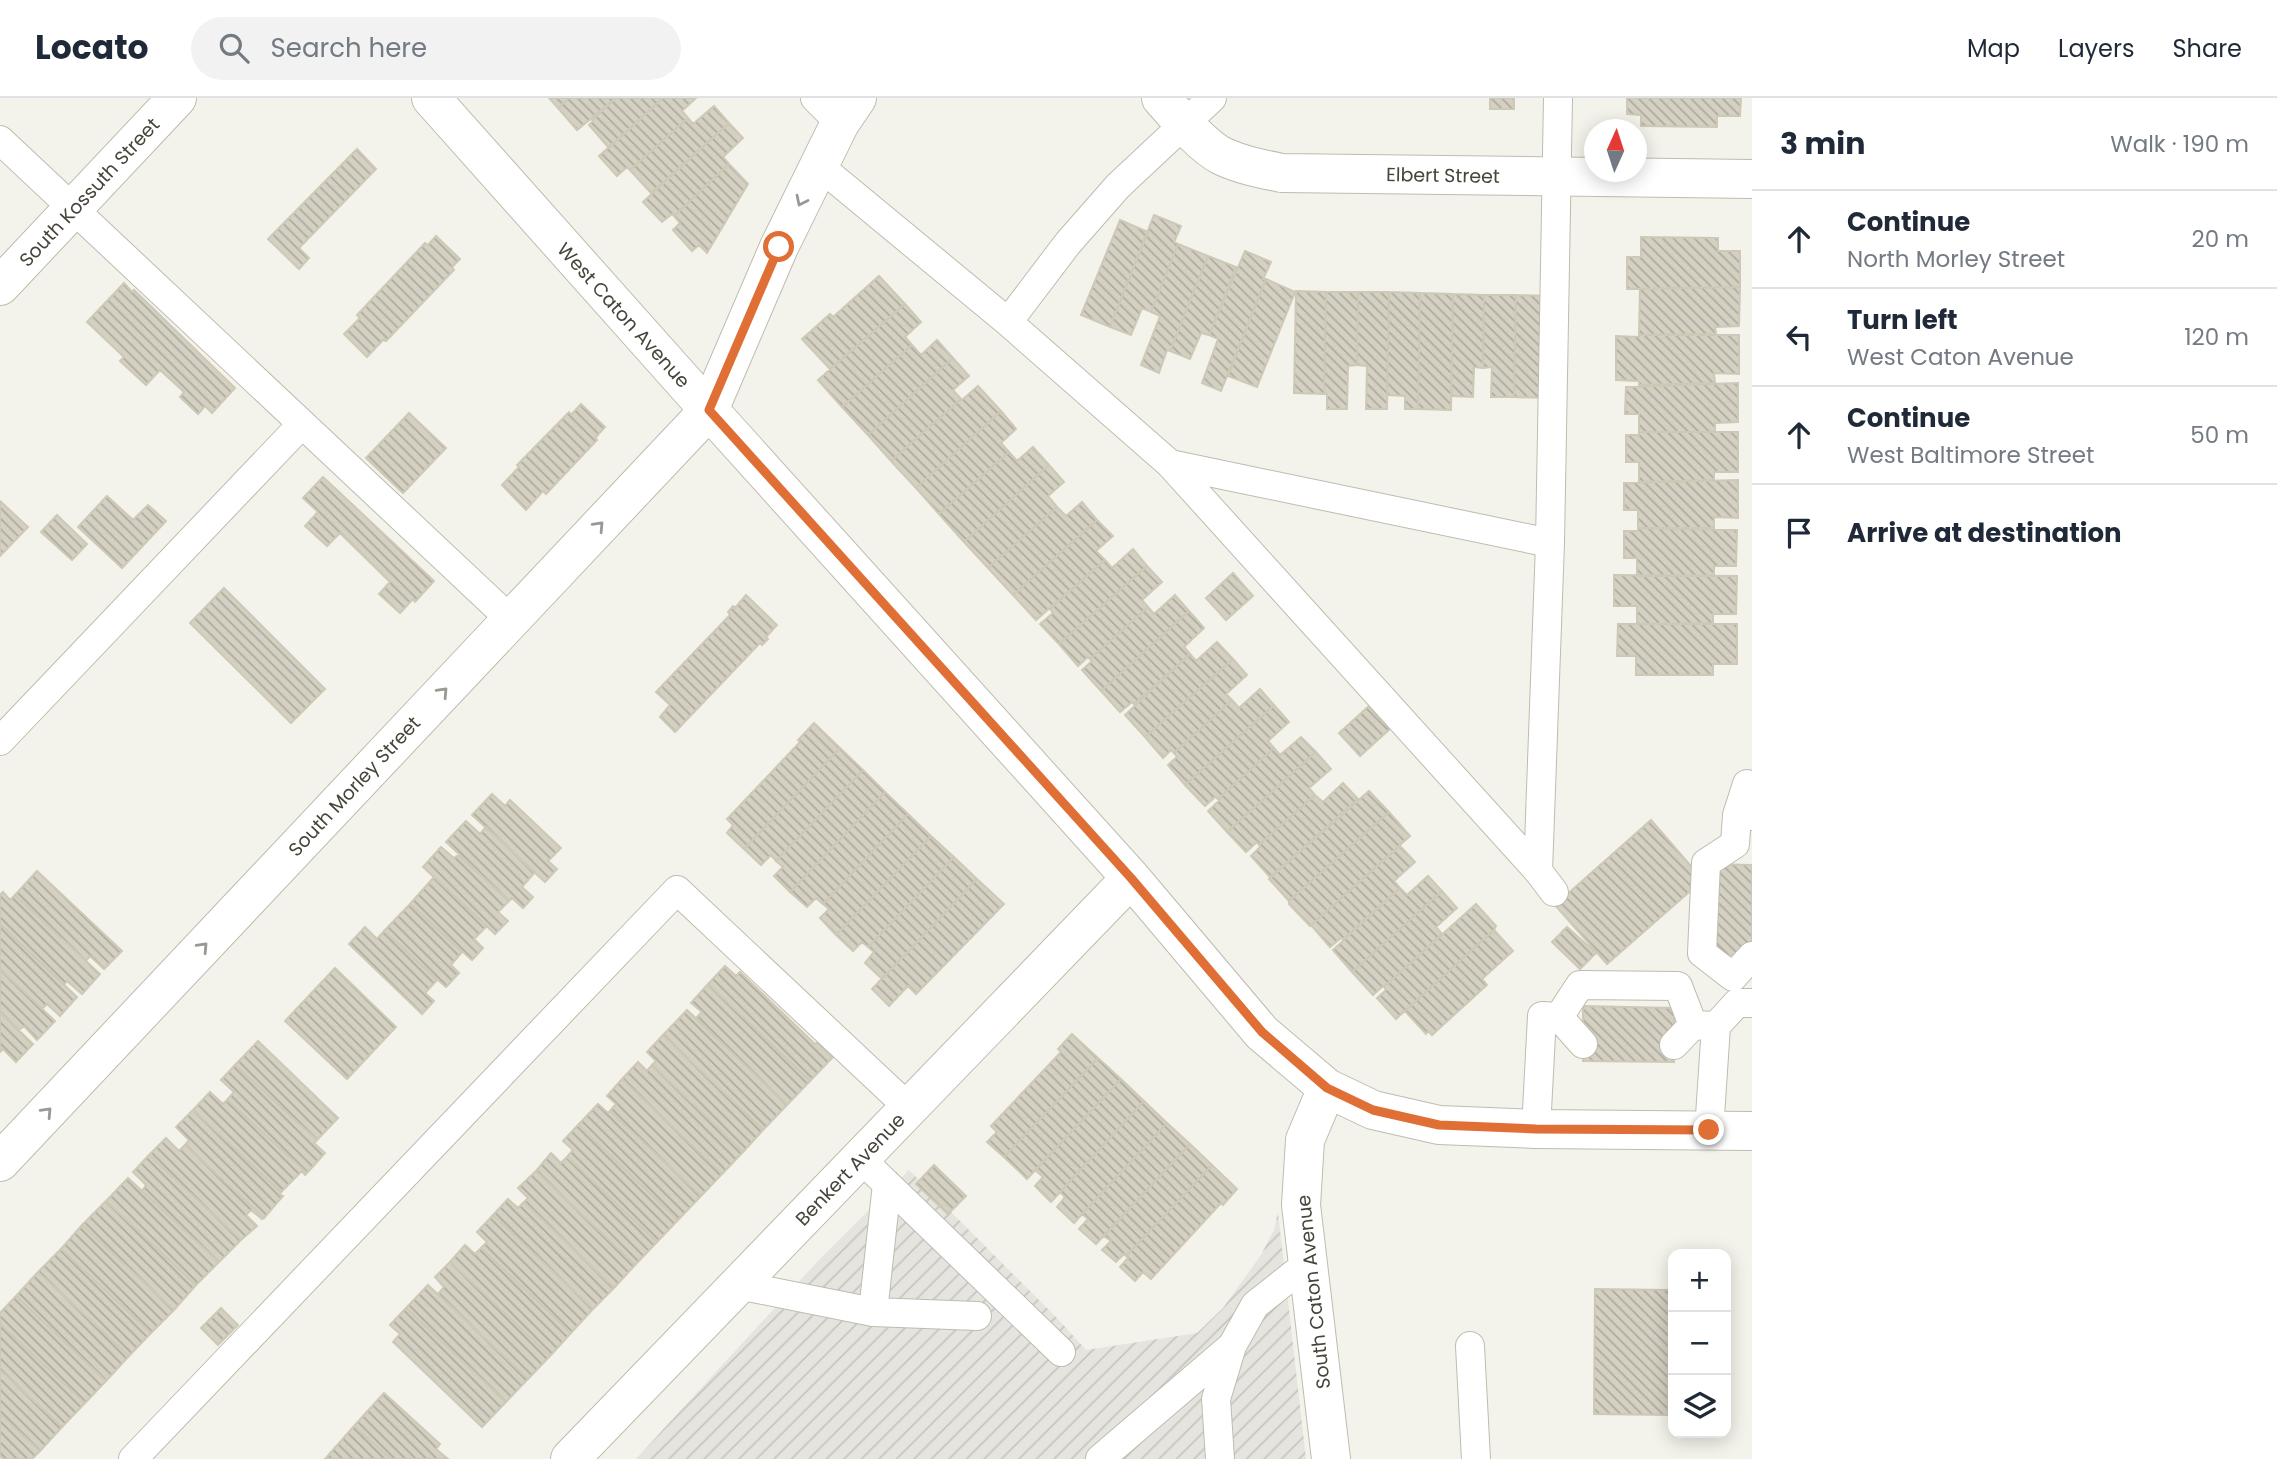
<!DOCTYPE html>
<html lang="en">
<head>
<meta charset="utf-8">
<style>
  :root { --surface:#fff; --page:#f2f2f3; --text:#1f2937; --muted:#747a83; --line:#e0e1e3 }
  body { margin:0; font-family:Poppins,sans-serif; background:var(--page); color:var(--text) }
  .controls { position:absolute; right:21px; bottom:21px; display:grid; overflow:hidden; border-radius:14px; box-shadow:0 4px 18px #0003 }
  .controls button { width:63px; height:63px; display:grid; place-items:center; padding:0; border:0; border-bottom:2px solid var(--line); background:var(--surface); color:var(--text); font:35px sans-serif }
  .compass { position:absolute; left:1584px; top:21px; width:63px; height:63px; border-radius:50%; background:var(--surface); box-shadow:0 4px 18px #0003; rotate:3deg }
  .stop { position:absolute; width:21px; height:21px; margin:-16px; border:5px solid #e06f36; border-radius:50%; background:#fff }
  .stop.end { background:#e06f36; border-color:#fff; box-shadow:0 2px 7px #0008 }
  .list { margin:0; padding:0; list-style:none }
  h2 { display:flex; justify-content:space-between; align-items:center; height:91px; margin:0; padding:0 28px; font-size:30px }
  h2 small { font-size:23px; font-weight:400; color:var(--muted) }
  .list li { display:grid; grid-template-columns:46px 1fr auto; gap:21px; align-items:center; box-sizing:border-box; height:98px; padding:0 28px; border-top:2px solid var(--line) }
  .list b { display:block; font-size:26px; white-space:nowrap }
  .list p { margin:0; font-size:23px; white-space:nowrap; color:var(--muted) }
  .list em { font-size:23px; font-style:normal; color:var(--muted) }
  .icon { flex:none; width:38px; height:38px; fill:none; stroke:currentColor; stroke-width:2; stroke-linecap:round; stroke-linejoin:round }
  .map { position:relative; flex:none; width:1752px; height:1361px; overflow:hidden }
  header { display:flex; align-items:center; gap:42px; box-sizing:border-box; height:98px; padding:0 35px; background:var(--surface); border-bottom:2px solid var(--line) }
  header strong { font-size:33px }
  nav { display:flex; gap:38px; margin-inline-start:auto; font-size:24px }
  .search { width:490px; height:63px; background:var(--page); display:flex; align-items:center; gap:18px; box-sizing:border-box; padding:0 24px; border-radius:38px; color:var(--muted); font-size:26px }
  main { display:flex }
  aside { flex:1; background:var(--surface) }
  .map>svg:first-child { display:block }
</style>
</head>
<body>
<header>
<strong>Locato</strong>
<div class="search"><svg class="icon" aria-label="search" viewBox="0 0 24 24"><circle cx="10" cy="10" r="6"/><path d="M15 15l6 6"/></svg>Search here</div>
<nav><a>Map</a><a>Layers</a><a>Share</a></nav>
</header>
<main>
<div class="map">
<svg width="1752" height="1361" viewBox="0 0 1752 1361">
  <defs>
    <pattern id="industrial-furrows" width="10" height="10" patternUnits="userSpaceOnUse" patternTransform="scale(1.75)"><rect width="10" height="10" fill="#e6e4df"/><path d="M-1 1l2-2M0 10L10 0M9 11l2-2" fill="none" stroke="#c7c5c0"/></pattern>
    <pattern id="building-back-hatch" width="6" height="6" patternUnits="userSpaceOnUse" patternTransform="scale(1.75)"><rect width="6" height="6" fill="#d4d0c2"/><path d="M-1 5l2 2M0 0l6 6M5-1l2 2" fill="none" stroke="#aeaa9f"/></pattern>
  </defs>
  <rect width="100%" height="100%" fill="#f3f3eb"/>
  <!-- industrial -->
  <path fill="url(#industrial-furrows)" d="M909,1072l149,149 28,31 111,-17 26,-25 38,-53 13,-25 4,-18 28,247h-670l179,-195z"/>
  <!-- building -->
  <path fill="url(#building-back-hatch)" stroke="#cec9b6" stroke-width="2" d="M549,0h20l-11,10z
    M569,0h47l-39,32 -19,-22z
    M616,0h47l-54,50 -20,-23 4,-4 -1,-1z
    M663,0h33l-14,13 6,7 -58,52 -3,-3 -10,9 -18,-20z
    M1490,0h24v11h-24z
    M1627,0h114l-1,18h-23v11l-76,-1v-11l-14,-1z
    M714,8l15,17 -78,70 -21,-23 58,-52 5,6z
    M729,25l14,15 -20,19 6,7 -55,52 -2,-2 -10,8 -19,-20z
    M357,51l19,20 -77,79 10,10 -10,11 -31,-30z
    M729,66l19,20 -41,69 -8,-8 -7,6 -19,-21 7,-7 -6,-7z
    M1154,117l27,11 -7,16 4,2 -27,68 -9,-4 -11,27 -21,-8z
    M1120,122l28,12 -38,95 -29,-12z
    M436,138l24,23 -8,8 2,3 -68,71 -3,-1 -16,17 -23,-23 16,-16 -3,-3 68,-72 3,2z
    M1641,139l77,1v13h22v36l-113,2v-32h14z
    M1178,146l30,12 -38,95 -3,-1 -8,23 -18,-8 19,-49 -9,-4z
    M1245,153l26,11 -8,17h3l-45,112 -19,-8 16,-44 -9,-4z
    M1208,158l28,11 -27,68 -8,-2 -11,26 -20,-8z
    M879,178l26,28 -75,65 -28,-30 28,-25 3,3z
    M1266,181l29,13 -38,95 -29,-11z
    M124,185l8,9 2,-2 101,98 -23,25 -7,-7 -7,8 -18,-17 4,-5 -24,-22 -14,15 -26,-24 4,-4 -37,-35z
    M1740,189l-1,39 -24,1 1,7 -77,1 1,-46z
    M1296,193l30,1 -2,102 -30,-1z
    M1326,194h32l-1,73 -9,1 -1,43h-20v-15h-3z
    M1358,194h31l-2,117h-21l1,-43 -10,-1z
    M1389,194l31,1 -2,116h-13v-13l-18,-1z
    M1420,195l33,1 -2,116 -33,-1z
    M1453,196l31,1 -1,73 -9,-1 -1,30 -22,-1z
    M1484,197h32l-2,102h-23l1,-30 -9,1z
    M1516,197l32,1 -3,102 -31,-1z
    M905,206l16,18 -16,15 7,8 -70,62 -24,-27z
    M1639,237h100v39l-25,-1 1,10 -76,2v-4l-23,-1v-44l23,1z
    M937,242l16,18 -85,77 -26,-28 70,-62 9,10z
    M953,260l16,18 -16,14 8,9 -70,62 -23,-26z
    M1738,285v39l-23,1v9h-76v-18h-14l1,-27z
    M978,288l23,25 -85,77 -25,-27 70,-62 1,1z
    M581,306l24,23 -10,11 2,2 -51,54 -3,-3 -17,19 -24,-25 17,-18 -2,-2 52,-53 2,3z
    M1001,313l15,18 -15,14 8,9 -70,62 -23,-26z
    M409,315l37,35 -43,45 -37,-35z
    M1639,334h99v40h-24v8l-75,2v-20h-13v-27h13z
    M1033,349l16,18 -85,77 -25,-28 70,-62 8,9z
    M1049,367l15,17 -16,14 9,11 -69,61 -24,-26z
    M323,379l111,104 -19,21 -2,-3 -13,14 -21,-19 11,-12 -50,-49 -13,13 -22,-20 13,-14 -15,-14z
    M1738,382v38l-24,-1v11h-76v-18h-14v-27z
    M107,398l26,24 15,-15 18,16 -44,47 -44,-41z
    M0,403l28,26 -28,29z
    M1082,404l15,18 -84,75 -25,-27 69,-61 9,9z
    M57,417l30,29 -15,16 -31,-28z
    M1097,422l16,16 -17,15 9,9 -69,60 -23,-25z
    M1638,430l99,2 -1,36h-22v10h-77v-18h-13v-27h14z
    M1133,451l14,17 -88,78 -19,-20 13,-11 -3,-4 55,-49 7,8z
    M1147,468l15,16 -20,18 6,7 -58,52 -2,-2 -10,9 -19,-22z
    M1233,475l20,23 -27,24 -20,-22z
    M1614,477l123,1 -1,38h-23v9l-76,1v-18h-23z
    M224,490l101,101 -34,34 -101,-100z
    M746,497l31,30 -11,12 2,2 -6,6 -2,-2 -85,89 -15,-15 10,-12 -14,-13 74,-77 -2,-3 5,-6 2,2z
    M1175,497l14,16 -88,80 -19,-21 10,-9 -2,-2 58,-52 6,7z
    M1189,513l15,17 -20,19 6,7 -56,50 -2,-2 -12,10 -19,-21z
    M1618,526h119v40h-24v11h-77v-19h-19z
    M1217,544l16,17 -88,78 -20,-22 65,-61 6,7z
    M1233,561l14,16 -21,19 6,6 -58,53 -3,-3 -8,8 -18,-21z
    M1260,591l14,16 -89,80 -17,-20 9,-8 -3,-4 58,-53 7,8z
    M1274,607l15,17 -21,19 6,7 -56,51 -3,-2 -10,9 -20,-21z
    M1369,608l21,23 -30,27 -21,-23z
    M814,625l26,25 -96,101 -17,-16 6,-8 -6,-6 73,-77 -2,-2z
    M1301,639l15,15 -89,80 -19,-21 12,-11 -2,-1 56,-51 6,7z
    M840,650l23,22 -87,91 -5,-6 -10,10 -17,-16z
    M1316,654l15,17 -22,19 6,7 -56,50 -2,-3 -11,10 -19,-20z
    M863,672l22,22 -95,100 -16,-16 9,-9 -7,-6z
    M1343,685l15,16 -88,78 -19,-21 9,-9 -1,-2 56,-50 8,7z
    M1369,693l20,21 -100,89 -20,-22z
    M885,694l23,22 -85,90 -7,-6 -9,9 -17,-15z
    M492,696l13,12 5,-6 51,48 -13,13 9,8 -12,13 -73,-67z
    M1389,714l21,24 -100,90 -21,-22v-3z
    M908,716l23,22 -95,99 -16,-17 9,-9 -6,-5z
    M1651,722l52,60 -96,84 -52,-59z
    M466,723l14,13 6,-7 49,45 -13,15 11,10 -10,11 -11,-10 -3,3 -63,-59z
    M931,738l23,21 -86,90 -6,-5 -9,9 -17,-16z
    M1400,748l15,16 -21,19 6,7 -57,51 -2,-1 -11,9 -19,-22z
    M441,749l13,11 4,-3 51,46 -11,11 10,9 -13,13 -72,-67z
    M954,759l23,22 -95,100 -17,-16 9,-11 -6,-5z
    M1710,766l42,1v91l-45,-2z
    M37,773l85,80 -18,18 -14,-13 -4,5 -71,-66z
    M1428,778l14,15 -90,81 -19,-22 67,-62 7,7z
    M434,779l53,49 -13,13 9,9 -11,12 -62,-56z
    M977,781l27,25 -88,90 -8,-8 -19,20 -17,-17z
    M1442,793l15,17 -21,19 6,7 -58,53 -1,-1 -10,9 -21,-23z
    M3,794l7,8 5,-5 85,79 -18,20 -15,-13 -3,4 -64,-61v-29z
    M410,806l52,48 -11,13 8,8 -13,14 -62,-56z
    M1476,806l20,22 -2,4 -98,89 -19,-21 9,-8 -2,-3z
    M0,826l77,73 -17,19 -13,-12 -5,5 -42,-40z
    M365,829l12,12 7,-8 53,49 -12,13 9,8 -12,13 -73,-70z
    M1567,829l29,26 -16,16 -28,-27z
    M1494,832l19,21 -31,28 5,6 -55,50 -4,-4 -2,3 -21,-23z
    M725,868l11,10 4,-4 75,72 2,-1 16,14 -23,24 -102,-97z
    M335,870l61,59 -49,52 -62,-58z
    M0,871l55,52 -18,19 -13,-14 -5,4 -19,-18z
    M708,886l102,97 -23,24 -91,-87 6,-6 -11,-9z
    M1583,908l91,2v54l-91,-1z
    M687,912l100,95 -24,25 -100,-95z
    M0,914l33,32 -17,18 -13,-13 -3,3z
    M1072,936l26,24 -94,99 -17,-15 10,-10 -6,-6 70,-74 -3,-3z
    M663,937l100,95 -20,22 -91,-87 4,-4 -9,-9z
    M258,943l80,77 -21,22 -82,-75z
    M1098,960l23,21 -94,100 -23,-22z
    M638,964l9,9 5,-6 91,87 -21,22 -100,-95z
    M235,967l82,75 -3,3 11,10 -18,20 -80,-73 7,-8 -13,-12z
    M622,981l100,95 -21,22 -91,-85 6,-7 -9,-8z
    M1121,981l23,22 -93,101 -16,-16 8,-9 -8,-7z
    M210,994l13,12 4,-4 80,73 -2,2 -3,-4 -21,21 -88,-82z
    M1144,1003l23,22 -93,100 -17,-16 8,-10 -5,-5z
    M598,1006l10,9 2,-2 91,85 -23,24 -100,-95z
    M193,1012l88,82 -1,3 3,1 -19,22 -79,-73 4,-5 -13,-13z
    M1167,1025l23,21 -94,100 -17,-15 9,-10 -6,-5z
    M578,1027l100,95 -21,22 -90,-85 6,-7 -10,-9z
    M166,1040l13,13 6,-6 79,73 -2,1 -11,-9 -5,5 11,11 -16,14 -92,-85z
    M1190,1046l22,21 -86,91 -2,-2 -8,8 -14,-12 9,-9 -7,-5z
    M551,1055l10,10 6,-6 90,85 -22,23 -99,-94z
    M149,1057l92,85 -22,22 -77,-71 4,-6 -13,-13z
    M934,1067l32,31 -18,18 -32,-30z
    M1212,1067l25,24 -14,16 -2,-2 -70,76 -8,-7 -8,9 -15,-14 8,-9 -2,-2z
    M536,1073l99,94 -21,23 -90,-86 4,-4 -10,-10z
    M128,1080l91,84 -23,23 -90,-84z
    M508,1101l10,9 6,-6 90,86 -21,21 -100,-94z
    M106,1103l90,84 -22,25 -92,-85z
    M493,1117l100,94 -22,24 -90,-85 6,-6 -10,-10z
    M82,1127l92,85 -23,23 -90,-84z
    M465,1147l10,9 6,-6 90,85 -21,23 -100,-94z
    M61,1151l90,84 -22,23 -91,-84z
    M450,1164l100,94 -22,23 -90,-85 6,-7 -9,-10z
    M38,1174l91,84 -23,25 -90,-85z
    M428,1187l100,94 -22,23 -100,-94z
    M1595,1191l74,1 -1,125 -74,-1z
    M16,1198l90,85 -21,22 -85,-79v-11z
    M221,1210l17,17 -20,20 -17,-17z
    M406,1210l100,94 -24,25 -89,-85 7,-8 -10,-9z
    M0,1226l85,79 -23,24 -62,-57z
    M0,1272l62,57 -22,24 -40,-37z
    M384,1295l56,51 -4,5 12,10h-57l-37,-33z
    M0,1316l40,37 -8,8h-29l-3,-3z
    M354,1328l37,33h-66z"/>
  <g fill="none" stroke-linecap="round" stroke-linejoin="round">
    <defs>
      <path id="service" d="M815,0l25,25
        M0,42l511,480
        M818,67l190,157 162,142 368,407 16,21
        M1008,224l60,-79 50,-57 94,-88
        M1170,366l380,79
        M0,643l302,-317
        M1737,717l10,-31
        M1538,773l12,-328 8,-445
        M1752,858l-19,21 -31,-24 4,-90 29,-19 2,-29 15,1
        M1583,946l-24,-27 21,-32 98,1 15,39 23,1 21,-23h15
        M1674,947l19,-20
        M1536,1031l6,-113 17,1
        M1709,1033l7,-105
        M860,1060l201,194
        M738,1187l135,27 104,4
        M873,1214l14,-128
        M1470,1248l6,113
        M133,1361l544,-569 232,218
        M1100,1361l132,-113
        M1220,1361l-4,-60 16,-53 23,-41 53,-42"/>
      <path id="minor" d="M431,0l278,312 422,468 131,155 65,55 46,22 66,15 97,4 216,2
        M1161,0c15,17 41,48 61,58 19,9 40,13 60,17l470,6
        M0,188l177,-188
        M1327,990l-22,52 -4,65 30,254
        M0,1064l709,-752 70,-163 61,-124 17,-25
        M570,1361l561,-581"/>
    </defs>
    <!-- service casing -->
    <use href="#service" stroke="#bebcaf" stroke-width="30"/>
    <!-- minor casing -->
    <use href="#minor" stroke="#bebcaf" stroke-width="40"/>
    <!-- service -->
    <use href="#service" stroke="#fff" stroke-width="28"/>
    <!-- minor -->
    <use href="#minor" stroke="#fff" stroke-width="38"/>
  </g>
  <!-- one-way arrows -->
  <defs><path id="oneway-chevron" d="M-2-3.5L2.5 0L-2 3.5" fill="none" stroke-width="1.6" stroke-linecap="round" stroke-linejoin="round" transform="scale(1.75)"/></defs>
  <g stroke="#9a9893">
    <use href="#oneway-chevron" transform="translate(801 103) rotate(116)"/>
    <use href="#oneway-chevron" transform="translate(599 428) rotate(-47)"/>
    <use href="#oneway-chevron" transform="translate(443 594) rotate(-47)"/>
    <use href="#oneway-chevron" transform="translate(203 849) rotate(-47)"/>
    <use href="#oneway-chevron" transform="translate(47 1014) rotate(-47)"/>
  </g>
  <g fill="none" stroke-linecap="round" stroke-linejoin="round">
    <!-- route -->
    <path stroke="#e06f36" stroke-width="9" d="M779,149l-70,163 422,468 131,154 65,56 46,22 66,15 97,4 173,1"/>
  </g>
  <g text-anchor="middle" stroke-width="7" stroke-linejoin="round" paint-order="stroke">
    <!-- street labels -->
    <g font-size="19" fill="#47443a" stroke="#fff">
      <text transform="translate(1443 77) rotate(1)" y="7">Elbert Street</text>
      <text transform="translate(89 94) rotate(-47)" y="7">South Kossuth Street</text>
      <text transform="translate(624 217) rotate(48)" y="7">West Caton Avenue</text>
      <text transform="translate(354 688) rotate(-47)" y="7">South Morley Street</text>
      <text transform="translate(850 1071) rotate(-46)" y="7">Benkert Avenue</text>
      <text transform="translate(1313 1194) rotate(-96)" y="7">South Caton Avenue</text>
    </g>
  </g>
</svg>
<div class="controls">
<button>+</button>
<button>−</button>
<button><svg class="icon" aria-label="layers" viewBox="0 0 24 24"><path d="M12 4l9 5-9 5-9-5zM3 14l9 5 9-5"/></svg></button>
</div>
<svg class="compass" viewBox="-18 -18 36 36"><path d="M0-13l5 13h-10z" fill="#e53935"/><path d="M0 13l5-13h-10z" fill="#747a83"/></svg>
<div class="stop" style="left:779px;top:149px"></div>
<div class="stop end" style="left:1709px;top:1032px"></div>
</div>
<aside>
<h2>3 min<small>Walk · 190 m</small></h2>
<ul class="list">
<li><svg class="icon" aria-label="ahead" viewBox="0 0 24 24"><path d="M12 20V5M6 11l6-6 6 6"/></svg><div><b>Continue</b><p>North Morley Street</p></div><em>20 m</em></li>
<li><svg class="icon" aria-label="left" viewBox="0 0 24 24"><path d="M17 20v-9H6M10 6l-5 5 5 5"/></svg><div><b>Turn left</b><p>West Caton Avenue</p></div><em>120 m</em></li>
<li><svg class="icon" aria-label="ahead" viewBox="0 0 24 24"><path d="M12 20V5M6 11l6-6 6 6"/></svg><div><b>Continue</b><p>West Baltimore Street</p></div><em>50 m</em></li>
<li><svg class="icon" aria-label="arrive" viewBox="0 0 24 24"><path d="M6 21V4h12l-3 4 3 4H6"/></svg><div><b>Arrive at destination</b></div></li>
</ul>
</aside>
</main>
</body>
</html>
